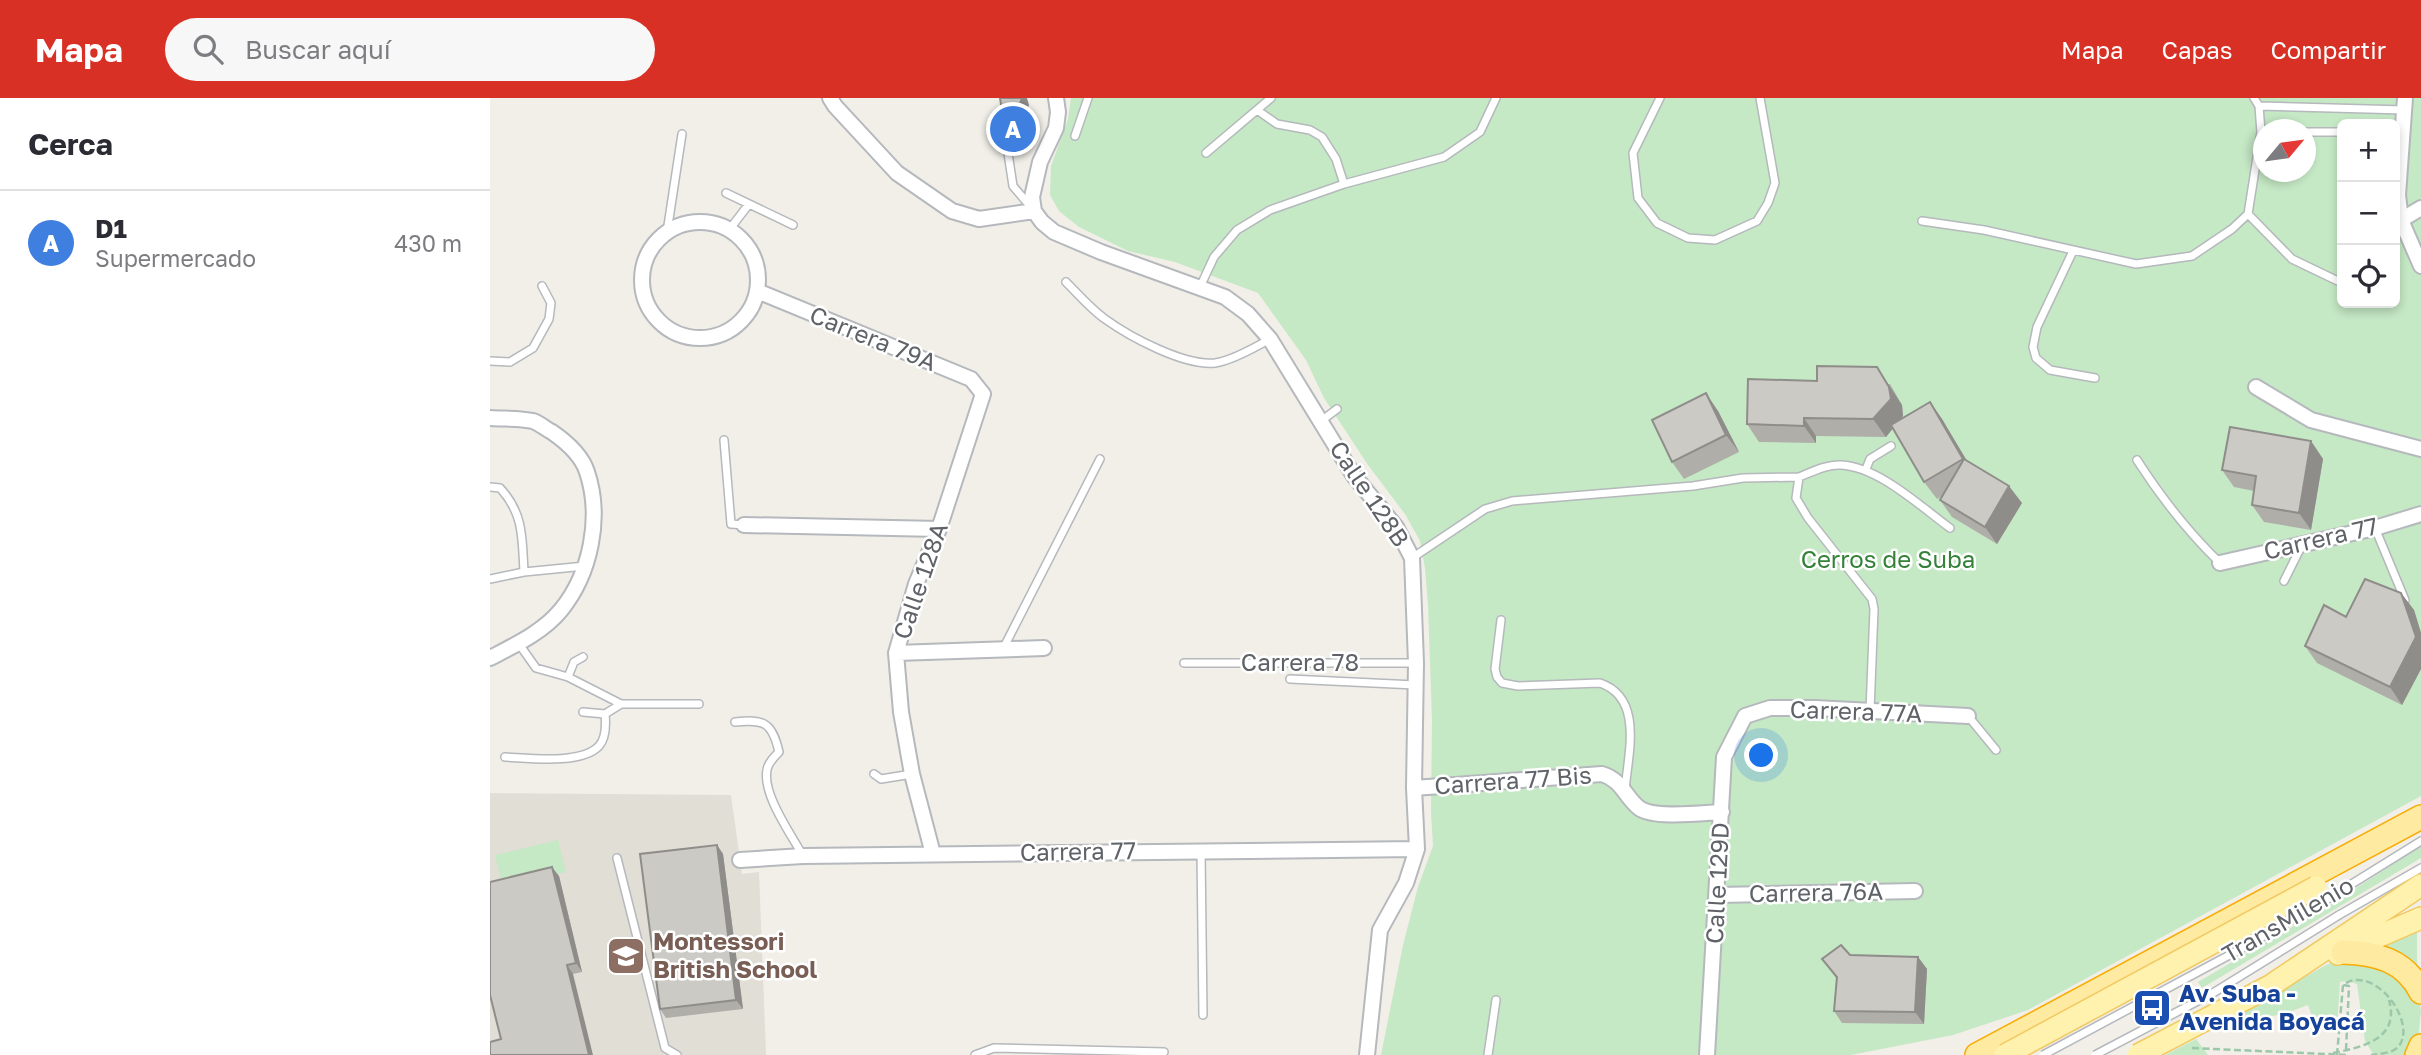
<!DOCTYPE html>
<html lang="es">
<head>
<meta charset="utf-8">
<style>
  :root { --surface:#fff; --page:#f7f7f7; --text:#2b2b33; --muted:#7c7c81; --line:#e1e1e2; --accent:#d93025 }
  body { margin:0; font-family:"Golos Text",sans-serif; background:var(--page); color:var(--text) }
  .controls { position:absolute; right:21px; top:21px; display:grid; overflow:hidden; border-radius:10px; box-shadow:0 4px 10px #0003 }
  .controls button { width:63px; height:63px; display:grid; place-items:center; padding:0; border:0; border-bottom:2px solid var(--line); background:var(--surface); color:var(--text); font:35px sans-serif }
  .compass { position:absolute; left:1763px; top:21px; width:63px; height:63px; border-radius:50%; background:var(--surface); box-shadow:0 4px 10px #0003; rotate:61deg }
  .you { position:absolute; left:1272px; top:658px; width:24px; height:24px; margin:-18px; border:5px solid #fff; border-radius:50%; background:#1a73e8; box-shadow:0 0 0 10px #1a73e833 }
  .badge { display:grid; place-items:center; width:46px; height:46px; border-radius:50%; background:var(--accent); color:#fff; font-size:23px; font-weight:700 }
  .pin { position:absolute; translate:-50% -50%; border:4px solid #fff; box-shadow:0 2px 7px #0006 }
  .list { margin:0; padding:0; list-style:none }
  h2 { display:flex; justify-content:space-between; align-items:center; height:91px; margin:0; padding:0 28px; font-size:30px }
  h2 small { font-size:23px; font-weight:400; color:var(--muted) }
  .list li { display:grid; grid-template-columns:46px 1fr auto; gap:21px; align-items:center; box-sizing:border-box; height:105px; padding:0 28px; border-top:2px solid var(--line) }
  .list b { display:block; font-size:26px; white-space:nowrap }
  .list p { margin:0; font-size:23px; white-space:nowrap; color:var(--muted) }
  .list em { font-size:23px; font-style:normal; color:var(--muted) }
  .icon { flex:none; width:38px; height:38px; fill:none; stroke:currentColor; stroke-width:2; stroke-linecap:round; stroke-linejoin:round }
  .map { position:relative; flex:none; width:1931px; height:957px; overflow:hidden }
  header { display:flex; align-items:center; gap:42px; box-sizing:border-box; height:98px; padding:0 35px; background:var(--accent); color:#fff }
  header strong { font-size:33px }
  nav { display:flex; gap:38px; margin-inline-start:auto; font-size:24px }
  .search { width:490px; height:63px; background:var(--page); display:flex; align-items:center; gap:18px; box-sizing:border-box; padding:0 24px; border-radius:38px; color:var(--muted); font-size:26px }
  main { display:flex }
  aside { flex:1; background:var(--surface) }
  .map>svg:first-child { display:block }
</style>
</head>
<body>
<header>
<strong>Mapa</strong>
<div class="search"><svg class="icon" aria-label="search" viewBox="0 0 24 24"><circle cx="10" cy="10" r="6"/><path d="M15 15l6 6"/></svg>Buscar aquí</div>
<nav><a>Mapa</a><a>Capas</a><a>Compartir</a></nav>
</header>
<main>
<aside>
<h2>Cerca<small></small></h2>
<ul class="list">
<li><span class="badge" style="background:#3f7fe0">A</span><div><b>D1</b><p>Supermercado</p></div><em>430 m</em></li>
</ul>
</aside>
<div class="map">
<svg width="1931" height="957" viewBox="0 0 1931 957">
  <rect width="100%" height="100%" fill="#f1efe8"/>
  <!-- education -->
  <path fill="#e1ded6" d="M0,695l241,2 11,79 17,-2 7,183h-276z"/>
  <!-- green -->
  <path fill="#c5e8c5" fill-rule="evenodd" d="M581,0h1350v698l-393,214 -75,25 -102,20h-470l22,-110 15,-58 15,-41 -2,-33 1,-94 -4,-114 -3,-37 -5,-27 -15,-27 -37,-49 -44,-67 -18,-38 -48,-67 -83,-31 -47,-11 -49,-24 -20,-16 -9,-16 1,-29 17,-47zM1852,26h53v179h-53zM1773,32h42v42h-42z
    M68,742l8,32 -63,15 -8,-32z
    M1931,748v12l-219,130 -4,-6 135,-79z
    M1927,834v31l4,12 -40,-27z
    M1879,860l47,35 5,17 -3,31 -10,14h-34l-9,-14 -8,-57 -9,-3 -8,1 -3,43 -21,4 -8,-24c-29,11 -38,14 -69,9l87,-49 11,-4z
    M1706,941l12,16h-43z"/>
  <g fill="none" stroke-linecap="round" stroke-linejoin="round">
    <defs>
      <path id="service" d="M1170,0l-27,55 5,45 19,25 31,15 27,2 42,-19 11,-18 7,-20 -15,-85
        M1769,8l145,4
        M767,12l20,14 33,6 12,7 14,22 8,25
        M514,29l9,59 17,20
        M1815,34h37
        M585,38l13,-38
        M716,55l65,-55
        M236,95l67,32
        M1758,116l44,45 50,24
        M1432,123l62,9 152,34 56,-8 40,-27 16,-15 13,-82 -2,-26 -5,-8
        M239,132l20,-26
        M177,134l15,-98
        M1583,153l-36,76 -4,20 3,11 14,12 45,8
        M576,184c12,12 25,27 39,37 25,18 79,47 110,44 16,-2 41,-16 55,-24
        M710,189l14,-30 23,-27 33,-20 74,-26 100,-27 36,-25 16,-34
        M0,263l20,1 23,-14 16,-29 2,-16 -9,-17
        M831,323l16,-12
        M234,342l7,84 13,1
        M1647,362c25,39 50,71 83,103
        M1376,371l4,-10 21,-13
        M0,389l10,1c24,26 22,50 24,84
        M1885,430l30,72
        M922,460l73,-49 27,-8 181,-15 50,-8 56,-1
        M0,481l34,-7 61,-6
        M1794,483l18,-36
        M1011,522l-6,49 2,8 5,6 16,3 82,-3c44,15 28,71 25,107
        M29,546l17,24 32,9 53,27
        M513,551l97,-190
        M694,565h231
        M78,579l6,-15 9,-5
        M800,581l125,6
        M1380,613l4,-102 -2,-10 -64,-81 -12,-20 3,-21c13,-5 28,-13 42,-12 38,2 79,41 109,63
        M93,614l22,2
        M1478,618l28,34
        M245,624c29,-3 37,0 44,30 -5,5 -11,11 -12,18 -5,24 24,64 36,86
        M15,659c23,1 76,8 94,-11 7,-8 7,-22 6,-32l16,-10h78
        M384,676l7,5 31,-5
        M711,753l2,164
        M127,760l48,190 12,7
        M1836,802l95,-59
        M1849,817l82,-47
        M485,957l19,-7 170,4
        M998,957l8,-55"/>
      <path id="minor" d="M340,0l5,8 62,67 55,38 27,8 55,-8
        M566,0l2,14 -2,16 -16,34 -8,35 2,14 8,11 12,10 47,20 124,45 23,17 22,25 84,137 42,51 16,31 4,105 -2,125 3,61 -11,34 -26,47 -13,125
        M1915,0l-7,97 3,25 20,46
        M1911,122l20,-12
        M152 182a58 58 0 1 1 116 0a58 58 0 1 1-116 0Z
        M267,193l214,88 12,15 -44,135 -23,55 -20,69 5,59 11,62 21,80
        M1766,289l55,33 110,29
        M0,320c14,1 30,0 43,3 6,2 13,8 19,11 13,9 30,24 35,40 15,45 4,101 -26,138 -18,22 -46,35 -71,48
        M254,427l195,4
        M1730,465l155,-35 46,-14
        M406,555l148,-5
        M924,690l188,-14c20,6 23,23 37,34 15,11 63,5 83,4
        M250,762l63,-4 614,-7
        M1228,797l197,-4
        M1217,957l17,-298 21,-41 25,-8h45l153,8"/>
      <path id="primary" d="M1848,856l83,-36
        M1783,886l148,-99"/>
      <path id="trunk" d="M1853,854c33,1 62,8 78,40
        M1487,957l444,-238
        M1927,957l4,-9"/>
    </defs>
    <!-- service casing -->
    <use href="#service" stroke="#b5b8bc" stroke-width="10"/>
    <!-- minor casing -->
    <use href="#minor" stroke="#b5b8bc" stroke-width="18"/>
    <!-- primary casing -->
    <use href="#primary" stroke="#f2c960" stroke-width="24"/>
    <!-- trunk casing -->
    <use href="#trunk" stroke="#f9ab00" stroke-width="26"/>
    <!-- path -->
    <path stroke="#9cc7a9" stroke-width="2.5" stroke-dasharray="7 3.5" stroke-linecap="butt" d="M1702,950l156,7
      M1856,952l3,-64 -6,-1c31,-23 76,39 55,62 -5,6 -19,7 -27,8
      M1843,955c30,-6 67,-14 56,-53"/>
    <!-- service -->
    <use href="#service" stroke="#fff" stroke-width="7"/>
    <!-- minor -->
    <use href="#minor" stroke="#fff" stroke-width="14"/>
    <!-- primary -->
    <use href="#primary" stroke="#fff2af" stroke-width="21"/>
    <!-- trunk -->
    <use href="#trunk" stroke="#feeaa1" stroke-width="23"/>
    <defs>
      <path id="service-bridge" d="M1553,957l207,-111 76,-44
        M1605,957l118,-62 126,-78"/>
      <path id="primary-bridge" d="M1515,957l311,-168
        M1648,957l132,-69"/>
    </defs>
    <!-- service-bridge casing -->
    <use href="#service-bridge" stroke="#b5b8bc" stroke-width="10" stroke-linecap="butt"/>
    <!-- primary-bridge casing -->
    <use href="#primary-bridge" stroke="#f2c960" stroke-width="24" stroke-linecap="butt"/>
    <!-- path-bridge -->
    <path stroke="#9cc7a9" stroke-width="2.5" stroke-dasharray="7 3.5" stroke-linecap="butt" d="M1847,957l6,-70"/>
    <!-- service-bridge -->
    <use href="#service-bridge" stroke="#fff" stroke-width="7"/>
    <!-- primary-bridge -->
    <use href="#primary-bridge" stroke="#fff2af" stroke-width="21"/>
  </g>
  <!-- wall -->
  <path fill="#afaea9" d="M1400,286l12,21 1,11 -2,2 29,-16 12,17 24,41 56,43 -25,41 -45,-27 -12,-17 2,-4 -5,3 -13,-17 -31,-54 -7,9 -70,-1v7l-57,-1 -12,-18z
    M1228,313l21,41 -55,27 -12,-17z
    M1821,343l12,18 -12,71 -47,-8 -12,-17 2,-14 -20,-4 -12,-17z
    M1911,495l13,17 7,23v36l-19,36 -85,-42 -12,-17 41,-29z
    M227,747l6,9 20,155 -77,9 -6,-9z
    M69,778l23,96 -9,2 -72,65z
    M1360,857l68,2 9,12 -3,55 -82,-1 -8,-12 2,-33 -14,-19z"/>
  <!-- shaded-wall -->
  <path fill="#8f8d8a" d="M532,0h5l2,7 -5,13 -12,20 -7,-9z
    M1387,269l25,38 1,11 -17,21 -13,-18z
    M1216,295l12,18 21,41 -13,-17z
    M1440,304l12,17 34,57 -13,-17z
    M1314,320l12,18v7l-12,-17z
    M1821,343l12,18 -12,71 -12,-17z
    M1519,388l13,17 -25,41 -12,-17z
    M1911,495l13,17 7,23v36l-19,36 -12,-18z
    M227,747l6,9 20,155 -7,-9z
    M62,769l7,9 23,96 -6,-9z
    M1428,859l9,12 -3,55 -9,-12z
    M77,867l6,9 20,81h-4z"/>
  <!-- building -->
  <path fill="#cccac5" stroke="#8f8d8a" stroke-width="2" d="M510,0h22l-4,11 -13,20z
    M1327,268l60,1 12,20 2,12 -18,20 -69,-1v8l-57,-2 1,-45 69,2z
    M1216,295l20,42 -54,27 -20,-42z
    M1440,304l33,57 -39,23 -33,-57z
    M1740,329l81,14 -12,72 -47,-8 4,-29 -34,-6z
    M1474,361l45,27 -24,41 -45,-27z
    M1875,481l36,14 15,44 -26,50 -85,-41 19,-41 22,12z
    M227,747l19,155 -76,9 -20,-155z
    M62,769l24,96 -9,2 22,90h-99v-13l11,-3 -11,-44v-113z
    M1351,847l9,10 68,2 -3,55 -81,-1 3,-34 -15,-18z"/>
  <!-- icons -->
  <defs>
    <symbol id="school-square" viewBox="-11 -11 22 22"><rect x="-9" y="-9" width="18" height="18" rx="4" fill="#8d6e63" stroke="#fff"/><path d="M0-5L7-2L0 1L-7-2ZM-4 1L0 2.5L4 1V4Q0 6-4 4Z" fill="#fff"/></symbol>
    <symbol id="bus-square" viewBox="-11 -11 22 22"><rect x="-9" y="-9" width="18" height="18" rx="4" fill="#1a4fb4" stroke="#fff"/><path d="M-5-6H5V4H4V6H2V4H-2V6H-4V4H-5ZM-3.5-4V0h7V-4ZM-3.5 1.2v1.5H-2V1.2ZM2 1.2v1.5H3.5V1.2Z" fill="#fff"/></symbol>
  </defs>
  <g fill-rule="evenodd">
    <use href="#school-square" x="114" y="836" width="44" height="44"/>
    <use href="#bus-square" x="1640" y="888" width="44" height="44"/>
  </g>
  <g text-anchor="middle" stroke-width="5" stroke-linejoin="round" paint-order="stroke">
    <!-- street labels -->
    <g font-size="24" fill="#5f6368" stroke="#fff">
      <text transform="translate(383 241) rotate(22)" y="8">Carrera 79A</text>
      <text transform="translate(879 396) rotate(56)" y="8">Calle 128B</text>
      <text transform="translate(1831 441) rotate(-13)" y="8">Carrera 77</text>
      <text transform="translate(431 483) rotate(-71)" y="8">Calle 128A</text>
      <text x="810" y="573">Carrera 78</text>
      <text transform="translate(1366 614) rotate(2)" y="8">Carrera 77A</text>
      <text transform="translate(1023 683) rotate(-4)" y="8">Carrera 77 Bis</text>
      <text transform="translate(588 754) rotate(-1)" y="8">Carrera 77</text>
      <text transform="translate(1228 785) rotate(-87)" y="8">Calle 129D</text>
      <text transform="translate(1326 795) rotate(-1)" y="8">Carrera 76A</text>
      <text transform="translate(1798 822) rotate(-30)" y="8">TransMilenio</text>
    </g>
    <!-- park labels -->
    <g font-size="24" fill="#348238" stroke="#fff">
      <text x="1398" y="470">Cerros de Suba</text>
    </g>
    <!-- education labels -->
    <g font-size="24" font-weight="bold" fill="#785e54" stroke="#fff" text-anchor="start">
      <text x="163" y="852">Montessori<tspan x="163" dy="28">British School</tspan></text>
    </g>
    <!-- transit labels -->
    <g font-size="24" font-weight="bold" fill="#164399" stroke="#fff" text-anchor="start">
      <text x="1689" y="904">Av. Suba -<tspan x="1689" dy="28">Avenida Boyacá</tspan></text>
    </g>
  </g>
</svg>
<div class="controls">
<button>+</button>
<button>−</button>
<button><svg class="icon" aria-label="locate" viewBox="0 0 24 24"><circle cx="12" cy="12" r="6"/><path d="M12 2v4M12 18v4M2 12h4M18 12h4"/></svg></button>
</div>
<svg class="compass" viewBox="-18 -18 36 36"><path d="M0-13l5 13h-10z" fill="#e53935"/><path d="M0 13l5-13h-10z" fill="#7c7c81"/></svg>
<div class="you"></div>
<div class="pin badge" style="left:523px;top:31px;background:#3f7fe0">A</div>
</div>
</main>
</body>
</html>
